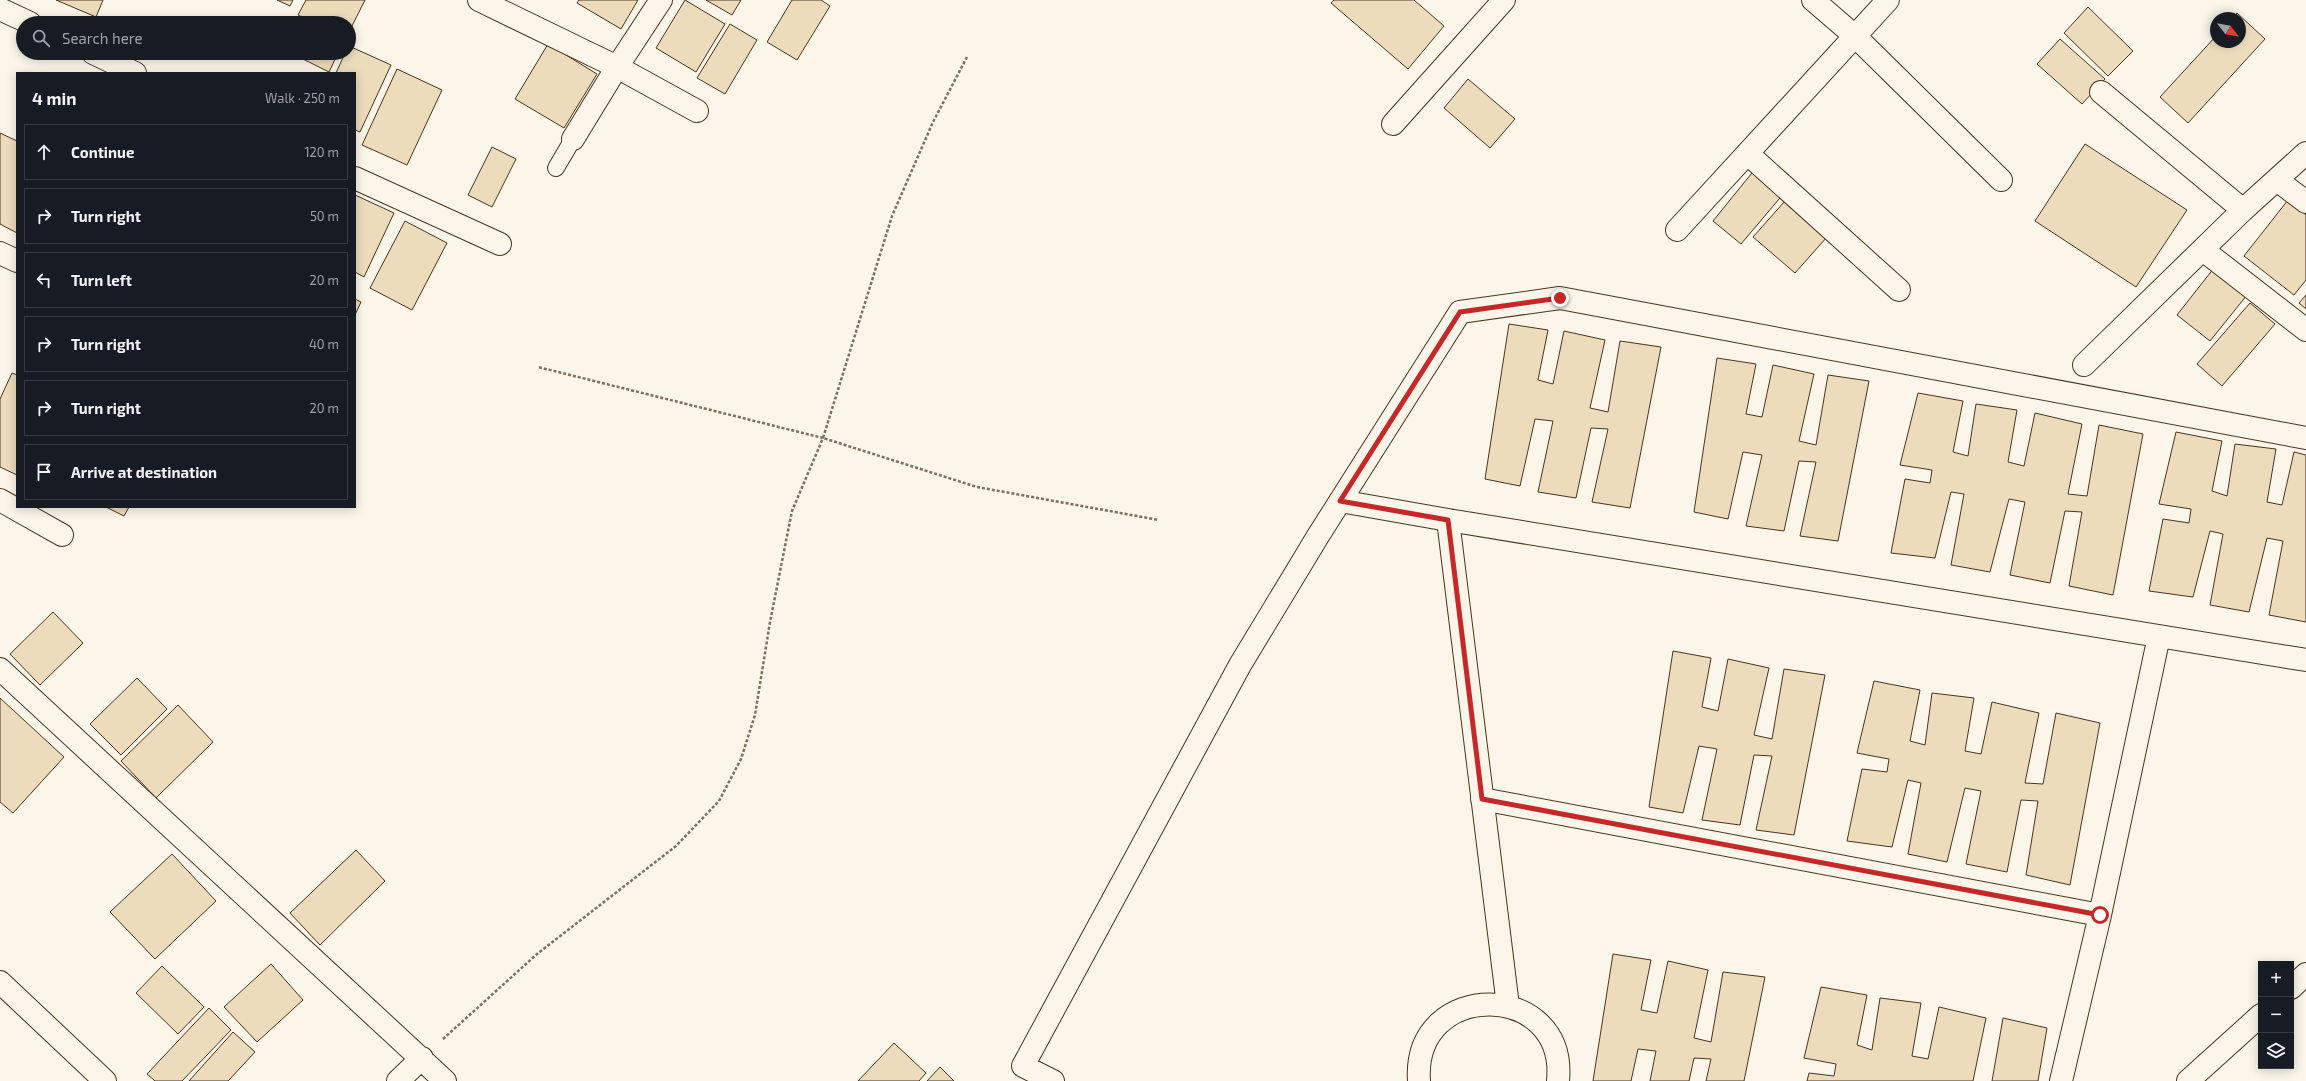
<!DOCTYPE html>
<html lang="en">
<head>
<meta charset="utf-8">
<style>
  :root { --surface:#171b24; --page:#242831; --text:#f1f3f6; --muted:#9ea1a6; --line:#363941 }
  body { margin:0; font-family:"Exo 2",sans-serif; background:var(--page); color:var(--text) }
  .controls { position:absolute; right:12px; bottom:12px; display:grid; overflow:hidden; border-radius:0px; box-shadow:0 2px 10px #0003 }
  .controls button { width:36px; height:36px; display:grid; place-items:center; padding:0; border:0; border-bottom:1px solid var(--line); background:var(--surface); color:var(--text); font:20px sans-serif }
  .compass { position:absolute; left:2210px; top:12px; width:36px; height:36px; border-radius:50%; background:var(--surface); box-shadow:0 2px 10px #0003; rotate:121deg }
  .stop { position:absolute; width:12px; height:12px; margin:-9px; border:3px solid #c62828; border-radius:50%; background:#fff }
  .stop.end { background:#c62828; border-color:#fff; box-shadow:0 1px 4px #0008 }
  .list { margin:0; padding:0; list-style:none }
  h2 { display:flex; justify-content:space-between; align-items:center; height:52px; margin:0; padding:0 16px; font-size:17px }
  h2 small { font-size:13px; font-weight:400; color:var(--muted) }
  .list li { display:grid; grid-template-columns:26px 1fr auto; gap:12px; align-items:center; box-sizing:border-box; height:56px; margin:0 8px 8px; padding:0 8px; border:1px solid var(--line); border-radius:0px }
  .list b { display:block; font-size:15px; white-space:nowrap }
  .list em { font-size:13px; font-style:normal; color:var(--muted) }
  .icon { flex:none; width:22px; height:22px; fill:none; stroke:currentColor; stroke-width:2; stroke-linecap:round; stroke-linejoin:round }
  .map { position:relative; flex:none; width:2306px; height:1081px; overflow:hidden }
  .search { position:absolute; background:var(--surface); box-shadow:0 2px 10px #0003; left:16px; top:16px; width:340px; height:44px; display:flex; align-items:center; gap:10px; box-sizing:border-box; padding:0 14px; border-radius:22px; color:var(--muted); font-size:15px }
  .panel { position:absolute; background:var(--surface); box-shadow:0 2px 10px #0003; left:16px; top:72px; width:340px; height:436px; border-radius:0px }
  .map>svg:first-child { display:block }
</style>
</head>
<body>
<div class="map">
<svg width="2306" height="1081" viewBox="0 0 2306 1081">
  <rect width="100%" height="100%" fill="#fbf6e9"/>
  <!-- building -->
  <path fill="#ecdcbc" stroke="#4a3520" d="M56,0h47l-7,17z
    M277,0h16l-3,6z
    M306,0h59l-16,32v-9h-35l-16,-8z
    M579,0h59l-17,29 -44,-26z
    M685,0l40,24 -29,48 -40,-24z
    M706,0h35l-9,15z
    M792,0h29l9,6 -33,54 -30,-18z
    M1334,0h80l30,26 -36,43 -77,-66z
    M2088,7l45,44 -25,25 -44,-43z
    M2237,13l28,26 -77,84 -28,-26 56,-61v6h24v-24h-7z
    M730,24l27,16 -32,54 -28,-16z
    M2060,39l45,40 -23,25 -45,-40z
    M548,44l49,30 -33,54 -49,-29z
    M349,46l42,19 -31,67 -5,-2v-57h-19l9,-20h4z
    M291,53h47l-9,19z
    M397,69l45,21 -35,75 -45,-20z
    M1468,79l47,40 -25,29 -46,-40z
    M0,133l17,8v92l-17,-9z
    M2085,144l102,66 -51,77 -101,-66z
    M492,147l24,12 -24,48 -24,-12z
    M1756,168l29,24 -44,52 -28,-23z
    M355,195l39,18 -30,64 -9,-5z
    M2288,200l18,15v65l-12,15 -50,-39z
    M1785,201l42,36 -32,36 -42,-36z
    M405,221l42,22 -35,67 -42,-22z
    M2214,268l33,27 -37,46 -33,-26z
    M2306,295v14l-7,-6z
    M355,299l6,3 -6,13z
    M2250,303l25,21 -53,62 -25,-22z
    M1509,324l39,6 -10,50 15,4 11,-53 41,9 -15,68 18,4 12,-71 41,6 -31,161 -38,-6 16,-73 -17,-1 -15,70 -38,-6 15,-71 -18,-2 -15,67 -35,-7z
    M1717,358l39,6 -10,50 16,3 11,-52 41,9 -15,67 17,4 12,-70 41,6 -31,160 -38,-5 16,-74 -17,-1 -15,70 -38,-5 16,-71 -19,-3 -15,67 -34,-7z
    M12,373l5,2v100l-17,-8v-68z
    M1918,393l45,8 -10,51 15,4 8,-52 41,6 -9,52 16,4 11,-53 47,11 -14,70 19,2 12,-71 44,9 -30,161 -44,-9 13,-74 -17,-1 -15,72 -40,-8 15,-73 -16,-3 -19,73 -39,-7 13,-71 -13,-2 -16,66 -44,-5 14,-74 25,4 2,-13 -32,-5z
    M2176,432l46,9 -10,50 15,5 8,-52 41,5 -9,53 15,3 12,-53 12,3v167l-37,-7 14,-74 -16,-3 -18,74 -39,-7 13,-71 -13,-3 -17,66 -44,-6 14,-72 26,4 2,-14 -32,-5z
    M106,507h23l-5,9z
    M53,612l30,31 -43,42 -30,-31z
    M1673,651l38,7 -9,49 16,4 10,-52 41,9 -15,67 18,4 12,-70 41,6 -31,160 -38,-5 16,-74 -18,-1 -14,70 -38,-5 15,-71 -18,-3 -16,67 -34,-6z
    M137,678l30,31 -46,46 -31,-31z
    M1874,681l46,9 -10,51 15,4 7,-52 42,5 -9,53 16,3 11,-52 47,11 -14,70 18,1 13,-71 44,10 -30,162 -44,-10 12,-74 -17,-1 -14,72 -41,-8 15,-73 -16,-3 -18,74 -39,-8 13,-71 -13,-3 -16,67 -45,-6 15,-72 25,3 2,-13 -32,-6z
    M0,698l64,59 -51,56 -13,-11z
    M178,705l35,37 -57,56 -35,-37z
    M356,850l29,31 -65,64 -30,-32z
    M172,854l44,47 -61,58 -45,-47z
    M1613,954l38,6 -10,50 16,3 11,-52 40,9 -14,68 17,4 12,-70 42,5 -21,104h-38l5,-22 -17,-1 -5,23h-39l6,-30 -18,-2 -7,32h-38z
    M271,964l32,36 -46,42 -33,-35z
    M162,966l42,41 -26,27 -42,-41z
    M1821,987l46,8 -10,50 15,5 8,-52 41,5 -9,53 16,3 11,-52 47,11 -13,63h-166l2,-8 25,3 2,-12 -32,-6z
    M209,1008l22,22 -49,51h-27l-8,-7z
    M2003,1018l44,10 -9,53h-46z
    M233,1032l22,20 -27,29h-39z
    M894,1043l32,30 -7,8h-61z
    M940,1067l14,14h-27z"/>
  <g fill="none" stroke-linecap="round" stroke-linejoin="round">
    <defs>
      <path id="lane" d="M556,168l17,-29"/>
      <path id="street" d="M479,0l138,67 -44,72
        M661,0l-44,67 80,44
        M1813,0l43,37 145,143
        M0,9l30,14
        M93,53l42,20
        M2101,92l142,118
        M1393,124l111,-124
        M1748,154l151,136
        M355,178l145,66
        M2277,180l29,22
        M1677,230l211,-230
        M2203,250l103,80
        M0,253l17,8
        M2084,365l159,-155 63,-57
        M0,500l62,35
        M1340,501l108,19 858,140
        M1448,520l60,486
        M0,669l445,412
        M1482,799l618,116 59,-279
        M0,982l105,99
        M2291,988l15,-14
        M398,1081l24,-23
        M1053,1081l-30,-15 217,-401 78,-129 142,-224 100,-14 746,140
        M1419,1081c-7,-103 149,-101 139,0
        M2061,1081l39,-166
        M2188,1081l73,-66"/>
    </defs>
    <!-- lane casing -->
    <use href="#lane" stroke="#4a3520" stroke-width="18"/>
    <!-- street casing -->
    <use href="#street" stroke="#4a3520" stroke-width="24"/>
    <!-- path -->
    <path stroke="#7f6f5c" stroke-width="2.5" stroke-dasharray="3 2" stroke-linecap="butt" d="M967,57l-34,65 -41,94 -69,222 154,49 182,33
      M443,1039l94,-85 139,-108 43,-45 22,-42 14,-44 15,-93 22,-111 31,-73 -285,-71"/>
    <!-- lane -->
    <use href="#lane" stroke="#fbf6e9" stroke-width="16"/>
    <!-- street -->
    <use href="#street" stroke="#fbf6e9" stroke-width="22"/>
  </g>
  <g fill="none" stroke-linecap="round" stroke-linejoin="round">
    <!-- route -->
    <path stroke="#c62828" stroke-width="5" d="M1560,298l-100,14 -120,189 108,19 34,279 618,116"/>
  </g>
</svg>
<div class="controls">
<button>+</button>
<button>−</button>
<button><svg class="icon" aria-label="layers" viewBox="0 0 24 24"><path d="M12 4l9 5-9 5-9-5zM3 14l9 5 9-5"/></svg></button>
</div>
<svg class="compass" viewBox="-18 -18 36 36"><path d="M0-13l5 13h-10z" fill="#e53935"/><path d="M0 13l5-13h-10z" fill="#9ea1a6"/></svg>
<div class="stop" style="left:2100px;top:915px"></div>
<div class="stop end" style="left:1560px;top:298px"></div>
<div class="search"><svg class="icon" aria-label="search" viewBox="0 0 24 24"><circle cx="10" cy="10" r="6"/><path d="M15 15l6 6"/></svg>Search here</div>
<section class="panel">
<h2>4 min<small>Walk · 250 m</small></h2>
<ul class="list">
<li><svg class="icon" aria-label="ahead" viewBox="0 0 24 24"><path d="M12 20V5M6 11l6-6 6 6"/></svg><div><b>Continue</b></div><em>120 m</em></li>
<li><svg class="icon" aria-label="right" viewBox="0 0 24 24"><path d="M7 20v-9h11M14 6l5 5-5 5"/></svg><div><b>Turn right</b></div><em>50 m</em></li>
<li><svg class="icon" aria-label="left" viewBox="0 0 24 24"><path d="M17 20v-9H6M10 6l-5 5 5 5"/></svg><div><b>Turn left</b></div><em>20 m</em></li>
<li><svg class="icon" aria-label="right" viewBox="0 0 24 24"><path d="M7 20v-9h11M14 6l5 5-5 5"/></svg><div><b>Turn right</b></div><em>40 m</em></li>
<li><svg class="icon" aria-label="right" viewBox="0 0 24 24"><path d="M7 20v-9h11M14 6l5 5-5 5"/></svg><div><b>Turn right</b></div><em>20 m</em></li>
<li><svg class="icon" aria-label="arrive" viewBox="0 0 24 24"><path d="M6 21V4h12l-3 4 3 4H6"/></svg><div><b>Arrive at destination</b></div></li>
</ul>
</section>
</div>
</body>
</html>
